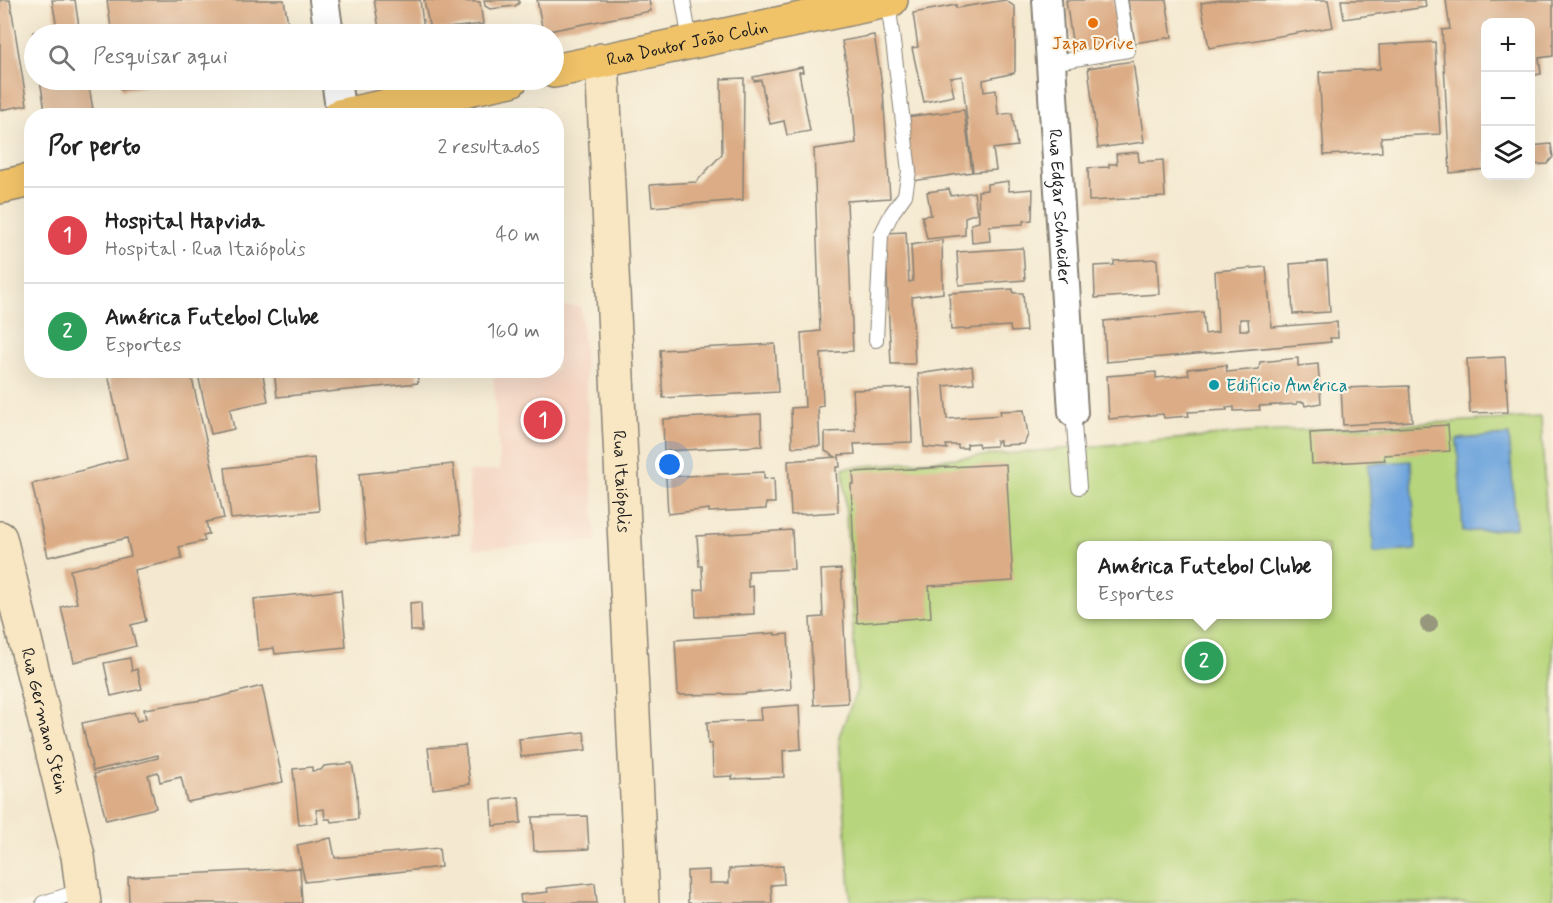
<!DOCTYPE html>
<html lang="pt">
<head>
<meta charset="utf-8">
<style>
  :root { --surface:#fff; --page:#f6f6f6; --text:#222; --muted:#767676; --line:#e0e0e0; --accent:#d1495b }
  body { margin:0; font-family:Mynerve,sans-serif; background:var(--page); color:var(--text) }
  .controls { position:absolute; right:18px; top:18px; display:grid; overflow:hidden; border-radius:12px; box-shadow:0 6px 24px #0002 }
  .controls button { width:54px; height:54px; display:grid; place-items:center; padding:0; border:0; border-bottom:2px solid var(--line); background:var(--surface); color:var(--text); font:30px sans-serif }
  .you { position:absolute; left:670px; top:465px; width:21px; height:21px; margin:-15px; border:4px solid #fff; border-radius:50%; background:#1a73e8; box-shadow:0 0 0 9px #1a73e833 }
  .badge { display:grid; place-items:center; width:39px; height:39px; border-radius:50%; background:var(--accent); color:#fff; font-size:20px; font-weight:700 }
  .pin { position:absolute; translate:-50% -50%; border:3px solid #fff; box-shadow:0 2px 6px #0006 }
  .popup { position:absolute; left:1077px; top:541px; width:255px; height:78px; box-sizing:border-box; display:grid; place-content:center; border-radius:12px; background:var(--surface); filter:drop-shadow(0 2px 4px #0005); font-size:20px; white-space:nowrap; color:var(--muted) }
  .popup b { font-size:22px; color:var(--text) }
  .popup::after { content:''; position:absolute; left:50%; top:100%; margin-left:-12px; border:12px solid transparent; border-top-color:var(--surface) }
  .list { margin:0; padding:0; list-style:none }
  h2 { display:flex; justify-content:space-between; align-items:center; height:78px; margin:0; padding:0 24px; font-size:26px }
  h2 small { font-size:20px; font-weight:400; color:var(--muted) }
  .list li { display:grid; grid-template-columns:39px 1fr auto; gap:18px; align-items:center; box-sizing:border-box; height:96px; padding:0 24px; border-top:2px solid var(--line) }
  .list b { display:block; font-size:22px; white-space:nowrap }
  .list p { margin:0; font-size:20px; white-space:nowrap; color:var(--muted) }
  .list em { font-size:20px; font-style:normal; color:var(--muted) }
  .icon { flex:none; width:33px; height:33px; fill:none; stroke:currentColor; stroke-width:2; stroke-linecap:round; stroke-linejoin:round }
  .map { position:relative; flex:none; width:1553px; height:903px; overflow:hidden }
  .search { position:absolute; background:var(--surface); box-shadow:0 6px 24px #0002; left:24px; top:24px; width:540px; height:66px; display:flex; align-items:center; gap:15px; box-sizing:border-box; padding:0 21px; border-radius:33px; color:var(--muted); font-size:22px }
  .panel { position:absolute; background:var(--surface); box-shadow:0 6px 24px #0002; left:24px; top:108px; width:540px; height:270px; border-radius:24px }
  .map>svg:first-child { display:block }
</style>
</head>
<body>
<div class="map">
<svg width="1553" height="903" viewBox="0 0 1553 903">
  <rect width="100%" height="100%" fill="#fcf5e5"/>
  <filter id="ink" filterUnits="userSpaceOnUse"><feTurbulence type="fractalNoise" baseFrequency=".0167" numOctaves="2"/><feDisplacementMap in="SourceGraphic" scale="12" xChannelSelector="R" yChannelSelector="G"/><feConvolveMatrix kernelMatrix="1 2 1 2 8 2 1 2 1" color-interpolation-filters="sRGB"/></filter>
  <filter id="wash" filterUnits="userSpaceOnUse"><feTurbulence type="fractalNoise" baseFrequency=".008" numOctaves="4" result="noise"/><feDisplacementMap in="SourceGraphic" scale="24" xChannelSelector="R" yChannelSelector="G"/><feGaussianBlur stdDeviation="1.35" result="paint"/><feColorMatrix in="noise" values="0 0 0 0 0 0 0 0 0 0 0 0 0 0 0 0 0 1.4 0 .05"/><feComposite in="paint" operator="in"/></filter>
  <g filter="url(#wash)">
    <rect width="100%" height="100%" fill="#f4e9d0"/>
    <!-- built -->
    <path fill="#f4d3c1" d="M581,306l15,235 -123,8 -5,-77 32,-2 -7,-99 63,-1 1,-63z"/>
    <!-- green -->
    <path fill="#b7d57b" stroke="#6a784c" stroke-width="1.5" fill-rule="evenodd" d="M1541,417l12,215v271h-702l-12,-167 18,-46 -14,-222 401,-35zM1081,546h246v68h-246z"/>
    <!-- water -->
    <path fill="#6fa6dd" stroke="#46617c" stroke-width="1.5" d="M1509,435l7,93 -53,4 -6,-93z
      M1411,461l5,89 -42,3 -6,-89z"/>
    <g id="blocks">
      <!-- building -->
      <path fill="#dbac85" fill-rule="evenodd" d="M0,0h10l17,105 -27,5z
        M52,0h23l5,34h-47v-2l24,-4z
        M107,0h177l6,34h-178z
        M374,0h46l4,31 -44,3z
        M424,0l56,2 3,22 -53,6z
        M484,0h35v3l-4,3 -25,3 -5,-3z
        M537,0h112l2,11 -108,21z
        M1005,0l10,7v64l-1,2 -31,7 1,12 12,-2 2,25 14,-2 5,33 -24,3 3,21 -23,2 -11,-96 -12,2 4,18 -30,6 -12,-54 6,-1 -5,-34 43,-8v3z
        M1066,0h47l8,46 -47,8z
        M1128,0h38l6,37 -37,6z
        M1221,0h107l5,27 -124,21 -8,-45z
        M1341,0h84l1,7 -82,12z
        M1446,0h107v56l-14,2 2,16 -11,2v-54h-44v147l-36,4 -8,-143 8,-1z
        M874,35l9,56 7,107 -43,3 6,150 -32,2 2,53 -5,1 2,39 -28,1 -1,-39 14,-1 -4,-74 19,-2 -6,-182 42,-6 -4,-47 -10,-55z
        M1435,42l5,92 -59,3 1,15 -58,3 -5,-83 61,-3 -1,-24z
        M1133,61l11,81 -46,6 -10,-80z
        M802,67l1,5h-4l11,59 -23,4 -3,-14 -14,3 -9,-44 -7,1 -1,-4z
        M744,78l-1,122 -91,7 -2,-22 46,-3 26,-28 -1,-75z
        M40,80h48l6,36h-48z
        M120,80h57v1l-56,9z
        M473,98l4,18h-88z
        M540,109l8,7h-34v-2z
        M964,110l8,62 -59,9 -8,-64z
        M1551,144l2,13 -6,7 -17,1v-19z
        M1138,152l1,10 24,-2 2,37 -76,4 -1,-33 21,-1v-3h8l-1,-10z
        M1009,181v10l24,-2 -1,31 -9,1v3l-34,2 1,15 -18,2 -1,-19 8,-2 -1,-31 9,-1v-6z
        M949,189l2,7 23,-4 3,21 -12,4v18l-38,4 -5,-23 9,-1 -4,-23z
        M906,232l3,50 4,-1 -2,-36 31,-5 1,53 -31,4 3,67h-24l-6,-131z
        M1023,248l2,32 -66,5 -2,-33z
        M1157,259l2,35 -64,4 -1,-32 20,-1v-4z
        M1327,261l3,51 -37,2 -3,-50z
        M1266,267l6,60 65,-5 1,16h-8l1,4 -225,20 -2,-41 99,-9 2,22 13,-2 -3,-61zM1240,319h8l1,11h-9z
        M1013,289v4h10l3,38 -15,1 -1,-6 -59,4 -2,-37z
        M775,344l3,48 -115,6 -3,-48z
        M1505,357l3,55 -38,1 -3,-54z
        M1298,358v8l20,-2 3,39 -16,3 -1,-4h-7v2l-38,2 1,4 -26,1v-4l-8,1 1,2 -39,2 1,4 -25,2 -1,-4 -54,5 -2,-43 49,-4v6l33,-3 -1,-6 38,-4 1,7 32,-3 1,-7z
        M972,366l2,17 -30,3 3,33 54,-4 -1,-4 24,-1 4,25 -4,9 -24,1v-4h-4v5l-17,1 -1,-4 -11,1v4h-9v-3h-12l1,4 -23,-2 -6,-73z
        M107,370h83l34,148 -18,4 3,12 -6,1 2,6 -26,6 3,12 -48,11 12,51 -15,4 5,21 -62,16 -13,-55 16,-4 -7,-33 61,-14 -4,-18 -79,19 -16,-73 95,-26z
        M197,370h65l6,31 -38,8 4,20 -23,5z
        M274,370h143l1,13 -141,14z
        M1409,386l3,35 -69,4 -2,-37z
        M911,388l1,54 -58,2 1,10 -16,1 1,12h-4l2,45 -47,3 -3,-54 48,-4 -11,-6v-19l30,-1 -2,-41z
        M761,414l1,32 -98,5 -1,-32z
        M1448,425l2,26 -66,4 1,5 -73,4 -2,-31z
        M314,458l5,53 -88,8 -6,-51z
        M453,464l8,70 -95,10 -7,-70z
        M1006,464l7,117 -84,5 2,31 -74,6 -6,-139h3l-1,-12z
        M764,472v7l10,-1 1,25h-9v6l-57,3v-3l-41,5 -2,-37z
        M792,530l2,39 -46,2v16l5,-1 1,28 -58,3 -1,-27 8,-1 -1,-23h-3l-2,-30z
        M841,569l7,134 -34,2 -4,-87 13,-1 -2,-47z
        M341,590l5,57 -71,7 -1,-6 -15,2 -5,-51z
        M421,602l1,29h-11l-1,-28z
        M775,633v2l13,-1 3,55 -50,5 -63,1 -3,-55z
        M130,658l2,13 5,-2 5,20 -31,7 -7,-33z
        M262,686l21,96 -96,20 -6,-25 -21,5 -2,-10 -10,3 8,33 -50,12 -12,-46 64,-16v-3l-65,16 -11,-48 52,-11 3,9 9,-2 -2,-10 71,-11z
        M799,705l2,44 -18,2 1,26 -52,2 1,-3 -20,1 -1,-33h-4l-1,-22 54,-2 -1,-12z
        M584,732l2,18 -65,7 -2,-18z
        M465,745l5,39 -37,5 -5,-41z
        M352,763l5,28 1,28 -27,3 -1,-3h-5l-1,-10 -8,1 2,13 -19,2 -6,-56 19,-2v4l9,-1 3,-4z
        M519,797l2,26 -28,3 -1,-26z
        M587,816l2,33 -55,2 -2,-34z
        M331,838l4,20 104,-10 2,19 -136,15 -8,-37z
        M783,866l1,18 -13,1 1,18h-84l-1,-32 22,-1v13h20v-14z
        M300,868l2,35h-173l-1,-26z
        M595,883l2,20h-76l-1,-8 28,-3 -1,-4z"/>
    </g>
  </g>
  <g filter="url(#ink)">
    <use href="#blocks" fill-opacity="0" stroke="#888276" stroke-width="1.5"/>
    <g fill="none" stroke-linecap="round" stroke-linejoin="round">
      <defs>
        <path id="lane" d="M683,0l7,42
          M1051,63l77,-13 -8,-50
          M876,340l5,-105 11,-22 13,-18 4,-24 -21,-170
          M1073,412l6,75
          M43,903l40,-13"/>
        <g id="street">
          <path d="M324,0l5,34"/>
          <path id="s1" d="M1047,0l26,412"/>
          <path d="M336,80l5,35"/>
        </g>
        <g id="secondary">
          <path id="s2" d="M602,60l40,843"/>
          <path id="s3" d="M0,538l78,318 6,47"/>
        </g>
        <g id="primary">
          <path id="s4" d="M554,71l337,-71"/>
          <path d="M339,116l172,-36"/>
          <path d="M0,187l32,-7"/>
        </g>
      </defs>
      <!-- lane casing -->
      <use href="#lane" stroke="#888276" stroke-width="16"/>
      <!-- street casing -->
      <use href="#street" stroke="#888276" stroke-width="32"/>
      <!-- secondary casing -->
      <use href="#secondary" stroke="#888276" stroke-width="36"/>
      <!-- primary casing -->
      <use href="#primary" stroke="#888276" stroke-width="36"/>
      <!-- lane -->
      <use href="#lane" stroke="#fff" stroke-width="14"/>
      <!-- street -->
      <use href="#street" stroke="#fff" stroke-width="28"/>
      <!-- secondary -->
      <use href="#secondary" stroke="#f9e7c3" stroke-width="33"/>
      <!-- primary -->
      <use href="#primary" stroke="#f1c369" stroke-width="33"/>
    </g>
    <!-- trees -->
    <circle fill="#96977c" cx="1429" cy="624" r="9"/>
  </g>
  <!-- markers -->
  <circle fill="#e8710a" stroke="#fcf5e5" stroke-width="2" cx="1093" cy="23" r="6"/>
  <circle fill="#0f9aa8" stroke="#fcf5e5" stroke-width="2" cx="1214" cy="385" r="6"/>
  <g text-anchor="middle" stroke-width="4.5" stroke-linejoin="round" paint-order="stroke">
    <!-- street labels -->
    <g font-size="18" fill="#1c1c1c" stroke="#fcf5e5">
      <text dy="6" stroke="none"><textPath href="#s4" startOffset="136">Rua Doutor João Colin</textPath></text>
      <text dy="6" stroke="none"><textPath href="#s1" startOffset="207">Rua Edgar Schneider</textPath></text>
      <text dy="6" stroke="none"><textPath href="#s2" startOffset="422">Rua Itaiópolis</textPath></text>
      <text dy="6" stroke="none"><textPath href="#s3" startOffset="188">Rua Germano Stein</textPath></text>
    </g>
    <!-- food labels -->
    <g font-size="18" fill="#c56008" stroke="#fcf5e5">
      <text x="1093" y="49">Japa Drive</text>
    </g>
    <!-- culture labels -->
    <g font-size="18" fill="#0d838f" stroke="#fcf5e5" text-anchor="start">
      <text x="1226" y="391">Edifício América</text>
    </g>
  </g>
</svg>
<div class="controls">
<button>+</button>
<button>−</button>
<button><svg class="icon" aria-label="layers" viewBox="0 0 24 24"><path d="M12 4l9 5-9 5-9-5zM3 14l9 5 9-5"/></svg></button>
</div>
<div class="you"></div>
<div class="pin badge" style="left:543px;top:420px;background:#e0444e">1</div>
<div class="pin badge" style="left:1204px;top:661px;background:#2e9e5b">2</div>
<div class="popup"><b>América Futebol Clube</b>Esportes</div>
<div class="search"><svg class="icon" aria-label="search" viewBox="0 0 24 24"><circle cx="10" cy="10" r="6"/><path d="M15 15l6 6"/></svg>Pesquisar aqui</div>
<section class="panel">
<h2>Por perto<small>2 resultados</small></h2>
<ul class="list">
<li><span class="badge" style="background:#e0444e">1</span><div><b>Hospital Hapvida</b><p>Hospital · Rua Itaiópolis</p></div><em>40 m</em></li>
<li><span class="badge" style="background:#2e9e5b">2</span><div><b>América Futebol Clube</b><p>Esportes</p></div><em>160 m</em></li>
</ul>
</section>
</div>
</body>
</html>
